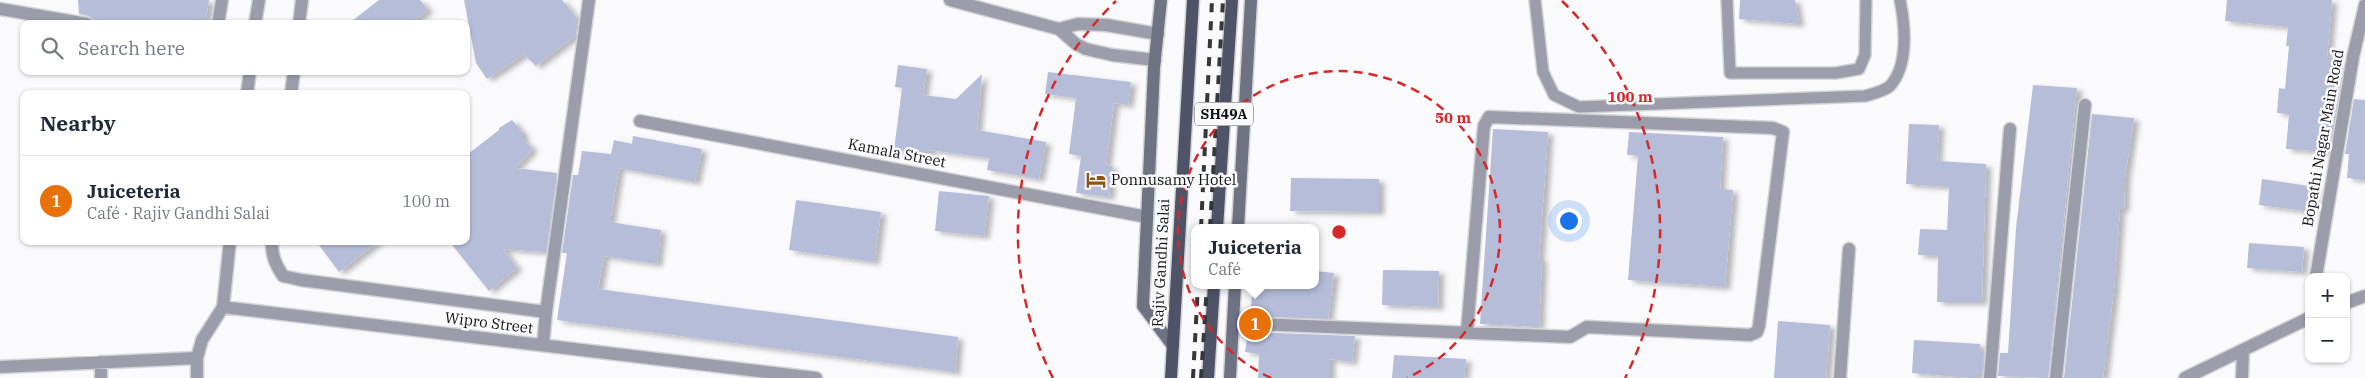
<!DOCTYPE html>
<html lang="en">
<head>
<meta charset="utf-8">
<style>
  :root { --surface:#fff; --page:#f2f2f3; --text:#1f2937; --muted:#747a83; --line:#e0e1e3; --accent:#d93025 }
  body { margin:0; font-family:"IBM Plex Serif",serif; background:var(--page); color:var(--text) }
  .controls { position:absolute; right:15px; bottom:15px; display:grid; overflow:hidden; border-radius:10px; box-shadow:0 1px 4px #0004 }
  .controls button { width:45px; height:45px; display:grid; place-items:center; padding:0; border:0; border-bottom:1px solid var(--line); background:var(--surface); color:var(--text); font:25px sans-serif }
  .you { position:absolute; left:1568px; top:220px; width:18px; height:18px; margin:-12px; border:4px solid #fff; border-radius:50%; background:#1a73e8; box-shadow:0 0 0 8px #1a73e833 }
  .badge { display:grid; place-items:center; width:32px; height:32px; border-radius:50%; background:var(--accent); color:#fff; font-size:16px; font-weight:700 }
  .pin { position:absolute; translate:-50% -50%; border:2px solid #fff; box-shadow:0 1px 5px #0006 }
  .popup { position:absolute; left:1191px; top:224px; width:128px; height:65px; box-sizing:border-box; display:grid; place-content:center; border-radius:10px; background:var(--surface); filter:drop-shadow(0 1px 4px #0005); font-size:16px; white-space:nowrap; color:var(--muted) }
  .popup b { font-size:19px; color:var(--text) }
  .popup::after { content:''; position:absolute; left:50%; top:100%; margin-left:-10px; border:10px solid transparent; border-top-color:var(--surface) }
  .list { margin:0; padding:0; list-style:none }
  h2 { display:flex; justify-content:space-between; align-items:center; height:65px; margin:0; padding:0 20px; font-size:21px }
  h2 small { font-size:16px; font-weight:400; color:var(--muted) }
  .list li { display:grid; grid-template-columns:32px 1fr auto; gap:15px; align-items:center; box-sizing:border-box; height:90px; padding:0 20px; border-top:1px solid var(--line) }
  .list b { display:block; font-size:19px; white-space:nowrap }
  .list p { margin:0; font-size:16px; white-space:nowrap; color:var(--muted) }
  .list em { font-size:16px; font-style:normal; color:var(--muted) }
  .icon { flex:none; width:28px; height:28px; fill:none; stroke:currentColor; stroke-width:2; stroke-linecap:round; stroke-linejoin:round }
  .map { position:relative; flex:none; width:2365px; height:378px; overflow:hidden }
  .search { position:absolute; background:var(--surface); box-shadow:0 1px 4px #0004; left:20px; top:20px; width:450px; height:55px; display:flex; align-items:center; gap:12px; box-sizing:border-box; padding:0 18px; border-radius:10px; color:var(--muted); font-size:19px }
  .panel { position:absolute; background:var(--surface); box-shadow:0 1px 4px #0004; left:20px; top:90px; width:450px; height:155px; border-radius:10px }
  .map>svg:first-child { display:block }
</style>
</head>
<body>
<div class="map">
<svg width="2365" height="378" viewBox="0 0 2365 378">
  <defs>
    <filter id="shadow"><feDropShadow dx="5.5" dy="3" stdDeviation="2.5" flood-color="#0004"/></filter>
  </defs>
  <rect width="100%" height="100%" fill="#fafafd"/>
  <!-- building -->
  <path fill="#b6bdd9" filter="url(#shadow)" d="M78,0h131l-4,24h-91l-19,-3 -6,-5 -10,-2z
    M379,0h41l8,10 -18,14h-62z
    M464,0h98l15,18 -4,3 4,5 -1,9 -40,31 -12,-12 -37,25 -11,-16z
    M1740,0h55l4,24 -60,-5z
    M2227,0h105l-5,57 10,1 -3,40h4l-9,54 -43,-3 3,-35 -12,-1 2,-25 6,1 4,-43h-3l2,-19 -63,-6z
    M898,65l29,4 -4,26 33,4 26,-25 -5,56 69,12 -7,37 -52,-9 2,-12 -60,-8v4l-35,-4 8,-62 -7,-1z
    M1048,72l83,10 -3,23 -14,-2 -8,62 6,1 -3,31 -33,-4 5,-37 -12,-2 7,-56 -31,-4z
    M2033,85l44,3 -29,290 -50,-2 2,-23h8l8,-125z
    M2354,99l11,1v80l-18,-2 2,-24h-4z
    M2092,114l42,4 -9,59 -1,32h-4l-6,80 -11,89h-39z
    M512,120l11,13v6l10,10 -18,19 42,5 -11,79 -43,-3 14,19 -28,23 -40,-50h17v-79l3,-4 -1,-4 31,-24v-2z
    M1909,124l30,1 -2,36 49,3 -4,138h-45l1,-46 -20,-1 2,-26 27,1 2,-43 -43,-3z
    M1493,129l55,3 -9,127h3l-3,68 -59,-3z
    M1629,132l94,5 -3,52 13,1 -8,97 -97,-7 10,-125h-11z
    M633,136l69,13 -7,33 -76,-14 -9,54 51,8 -4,34 -53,-8 -6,33 360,48 -3,35 -398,-52 10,-67h-5l11,-78h5l4,-24 29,3 3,-14 18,4z
    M1291,178l88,1v33l-89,-1z
    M2262,179l53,8 -3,25 -53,-7z
    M939,191l50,5 -5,40 -49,-5z
    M796,200l85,12 -7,50 -85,-12z
    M316,241h63l-40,31z
    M2249,243l55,4 -2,25 -55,-4z
    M1383,270l56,1 -1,36 -56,-2z
    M1315,271l19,2 -6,46 -78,-3 3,-31h62z
    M1778,321l52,4 -4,53h-52z
    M1248,332l107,4 -3,26 -22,-3v19h-72l1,-24 -14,-2z
    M1914,340l66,4v8h4l-2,23h-6v3h-6l-58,-5z
    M1394,355l72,4 -2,19h-72z"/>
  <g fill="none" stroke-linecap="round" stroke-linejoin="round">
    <defs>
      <path id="lane" d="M1535,0l8,72 11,23 25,12 286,-11c7,-2 20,-5 25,-10 19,-21 15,-61 10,-86
        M1727,0l3,73h106l23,-4 6,-14 1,-55"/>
      <path id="street" d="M950,0l109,29 17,15 10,5 26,6 43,5
        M0,9l87,15
        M218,24l4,-24
        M255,24l4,-24
        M299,24l3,-24
        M1059,29l19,-5 28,1 52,9
        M247,94l3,-23
        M291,94l3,-23
        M640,121l507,96
        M272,241c-1,14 4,24 11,35l18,4 245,32 43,-312
        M2316,277l37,-220 12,-52
        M2346,303l19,-7
        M223,307l593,71
        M1233,323l337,14 17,-10 163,8 7,-3 2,-6 24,-194 -10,-4 -284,-11 -5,9 -17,206
        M543,345l3,-33
        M197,358l5,-18 21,-33 7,-66
        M101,362v16
        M0,367l197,-9v20
        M1840,378l9,-129
        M1990,378l20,-249
        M2056,378l29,-273
        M2185,378l124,-60
        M2242,378l1,-28"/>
      <path id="secondary" d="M1161,0l-7,68 -11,238 30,40
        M1238,228l13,-228
        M1230,378l5,-93"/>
      <path id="primary" d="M1217,228l15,-228
        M1171,378l22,-378
        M1208,378l6,-93"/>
    </defs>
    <!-- lane casing -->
    <use href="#lane" stroke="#d5d5d8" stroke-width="14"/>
    <!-- street casing -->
    <use href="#street" stroke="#d5d5d8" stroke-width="15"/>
    <!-- secondary casing -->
    <use href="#secondary" stroke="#d5d5d8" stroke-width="15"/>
    <!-- primary casing -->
    <use href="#primary" stroke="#d5d5d8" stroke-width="15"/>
    <!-- lane -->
    <use href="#lane" stroke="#9b9eaa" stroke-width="11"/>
    <!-- street -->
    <use href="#street" stroke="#9b9eaa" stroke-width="12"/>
    <!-- secondary -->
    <use href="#secondary" stroke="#6e7283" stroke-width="12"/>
    <!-- primary -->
    <use href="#primary" stroke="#4e5367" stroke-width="12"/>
    <!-- rail -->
    <path stroke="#36373b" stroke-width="4" stroke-dasharray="9 9" stroke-linecap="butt" d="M1201,228l11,-228
      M1210,228l13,-228
      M1193,378l5,-93
      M1201,378l6,-93"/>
  </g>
  <!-- distance rings -->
  <g fill="none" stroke="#d62828" stroke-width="2.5" stroke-dasharray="9 6">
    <path d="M1271 378A161 161 0 1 1 1407 378"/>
    <path d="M1053 378A321 321 0 0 1 1116 1M1562 1A321 321 0 0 1 1625 378"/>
  </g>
  <!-- icons -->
  <defs>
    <symbol id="hotel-bare" viewBox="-9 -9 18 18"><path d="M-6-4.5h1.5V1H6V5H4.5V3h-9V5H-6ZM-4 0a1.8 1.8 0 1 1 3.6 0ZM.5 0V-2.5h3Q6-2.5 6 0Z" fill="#905315" stroke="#fafafd" stroke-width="2.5" paint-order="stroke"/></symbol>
  </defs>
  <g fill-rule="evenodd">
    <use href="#hotel-bare" x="1082" y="166" width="28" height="28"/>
  </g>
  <g text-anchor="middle" stroke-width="5" stroke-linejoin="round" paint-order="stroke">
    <!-- shield labels -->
    <rect fill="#fafafd" stroke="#58585c" stroke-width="1" x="1195" y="102.5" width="58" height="23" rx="4"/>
    <g font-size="14" font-weight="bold" fill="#121317">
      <text x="1224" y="119">SH49A</text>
    </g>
    <!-- street labels -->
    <g font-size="15" fill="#121317" stroke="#fafafd">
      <text transform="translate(2323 138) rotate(-80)" y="5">Bopathi Nagar Main Road</text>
      <text transform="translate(897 153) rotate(11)" y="5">Kamala Street</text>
      <text transform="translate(1161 263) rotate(-87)" y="5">Rajiv Gandhi Salai</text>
      <text transform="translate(489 323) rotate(7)" y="5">Wipro Street</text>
    </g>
    <!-- poi labels -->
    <g font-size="15" fill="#121317" stroke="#fafafd" text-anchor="start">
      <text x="1111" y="185">Ponnusamy Hotel</text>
    </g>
  </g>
  <circle cx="1339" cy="232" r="8" fill="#d62828" stroke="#fafafd" stroke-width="2.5"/>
  <g font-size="15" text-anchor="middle" font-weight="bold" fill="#d62828" stroke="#fafafd" stroke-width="5" stroke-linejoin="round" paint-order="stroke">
    <text x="1630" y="102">100 m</text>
    <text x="1453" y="123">50 m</text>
  </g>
</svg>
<div class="controls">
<button>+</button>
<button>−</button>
</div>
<div class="you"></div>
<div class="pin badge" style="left:1255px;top:324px;background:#e8710a">1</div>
<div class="popup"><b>Juiceteria</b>Café</div>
<div class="search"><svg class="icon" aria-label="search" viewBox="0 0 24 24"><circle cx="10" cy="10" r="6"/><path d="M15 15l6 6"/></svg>Search here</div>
<section class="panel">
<h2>Nearby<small></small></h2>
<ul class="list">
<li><span class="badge" style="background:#e8710a">1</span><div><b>Juiceteria</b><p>Café · Rajiv Gandhi Salai</p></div><em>100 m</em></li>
</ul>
</section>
</div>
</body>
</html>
